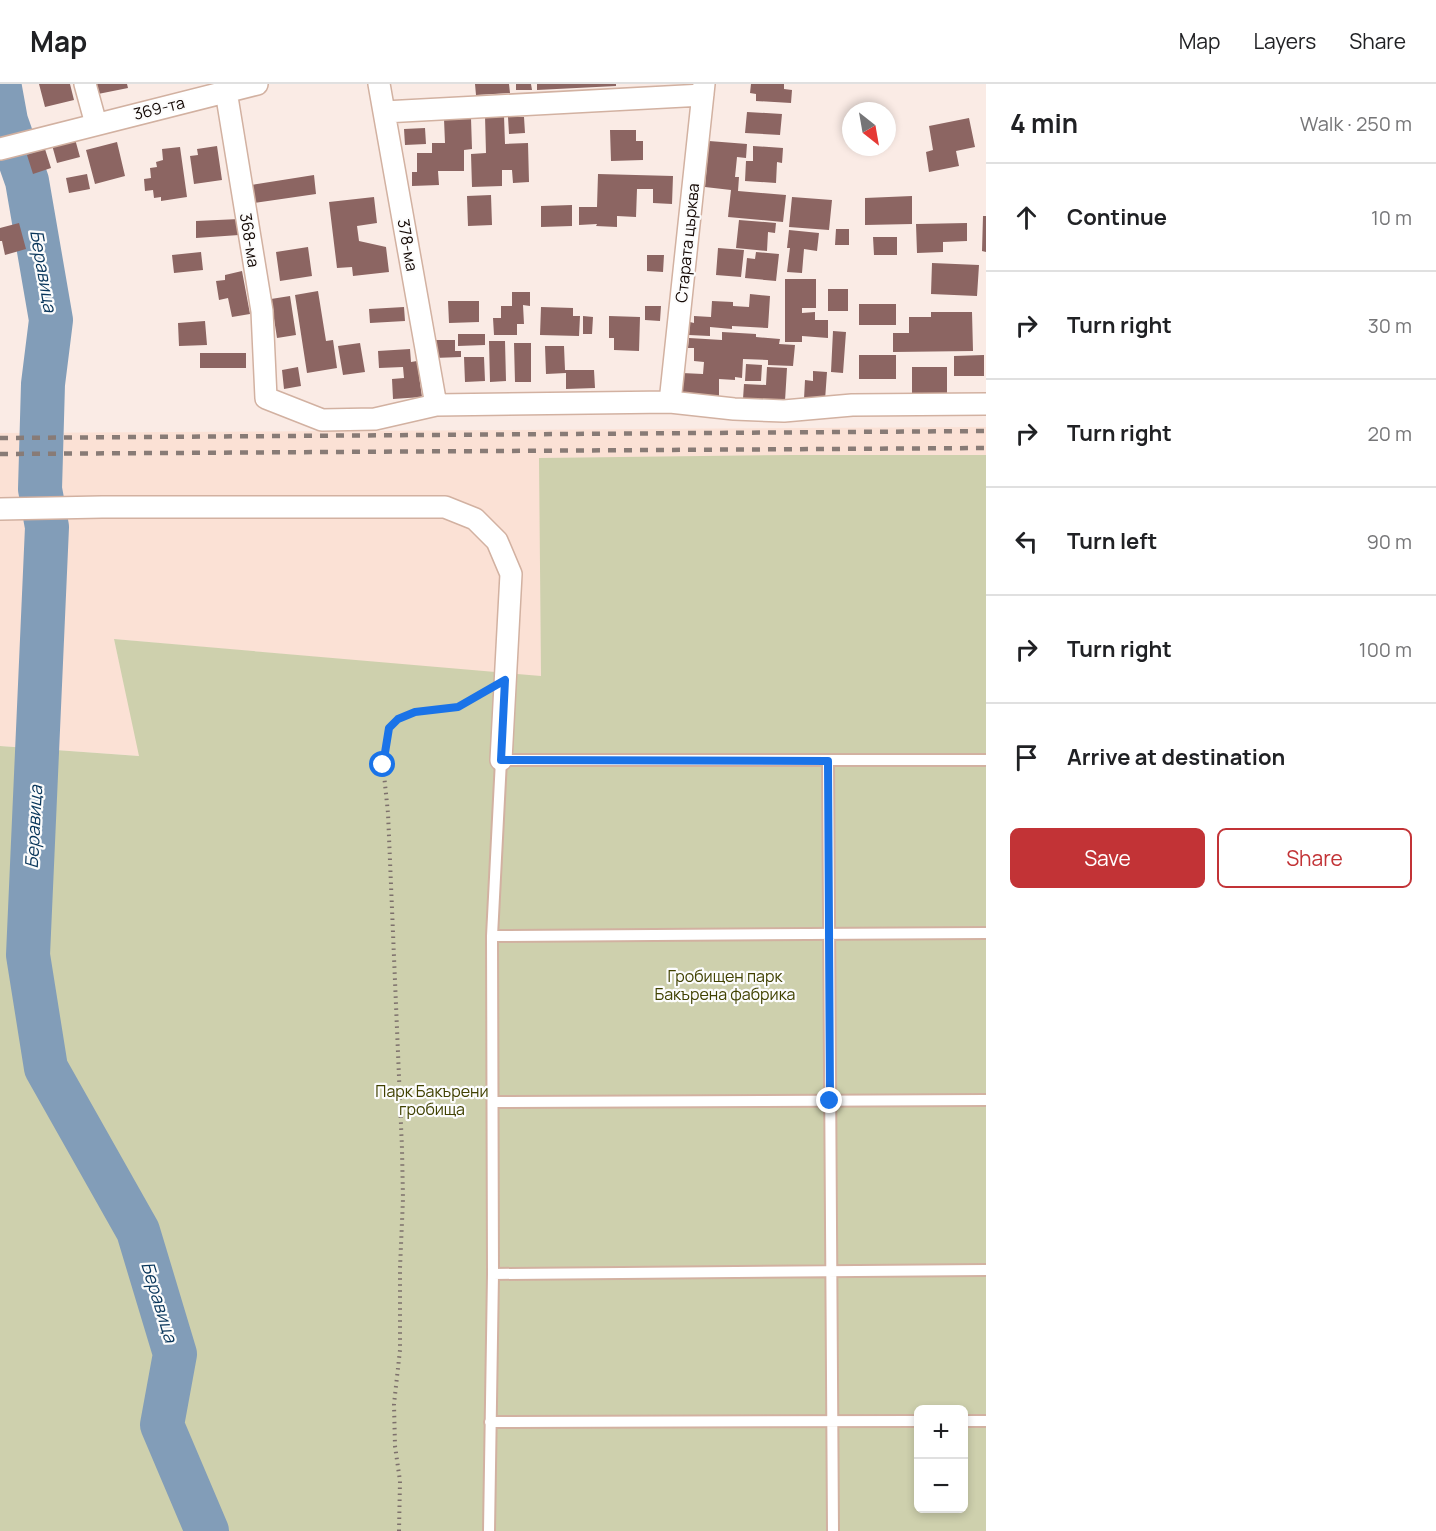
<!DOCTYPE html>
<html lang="en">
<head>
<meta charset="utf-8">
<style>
  :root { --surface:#fff; --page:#f6f6f6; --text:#202124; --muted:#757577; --line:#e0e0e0; --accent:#c23336 }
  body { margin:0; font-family:Manrope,sans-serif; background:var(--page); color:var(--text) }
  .controls { position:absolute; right:18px; bottom:18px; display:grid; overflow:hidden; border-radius:9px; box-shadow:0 3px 9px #0003 }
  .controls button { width:54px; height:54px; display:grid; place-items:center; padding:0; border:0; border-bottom:2px solid var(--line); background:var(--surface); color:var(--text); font:30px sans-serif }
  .compass { position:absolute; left:842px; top:18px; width:54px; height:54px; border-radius:50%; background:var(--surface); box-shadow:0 3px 9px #0003; rotate:149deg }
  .stop { position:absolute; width:18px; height:18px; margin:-14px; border:4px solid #1a73e8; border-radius:50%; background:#fff }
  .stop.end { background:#1a73e8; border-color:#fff; box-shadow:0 2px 6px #0008 }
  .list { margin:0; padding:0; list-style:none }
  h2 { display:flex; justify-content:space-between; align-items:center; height:78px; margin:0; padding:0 24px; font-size:26px }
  h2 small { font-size:20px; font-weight:400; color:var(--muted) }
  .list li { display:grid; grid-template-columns:39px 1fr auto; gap:18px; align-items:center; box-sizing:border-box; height:108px; padding:0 24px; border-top:2px solid var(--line) }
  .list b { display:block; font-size:22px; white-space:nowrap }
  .list em { font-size:20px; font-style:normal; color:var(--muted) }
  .actions { display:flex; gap:12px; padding:18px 24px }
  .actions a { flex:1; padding:14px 0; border:2px solid var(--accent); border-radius:9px; text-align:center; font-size:21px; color:var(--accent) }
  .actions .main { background:var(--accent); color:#fff }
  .icon { flex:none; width:33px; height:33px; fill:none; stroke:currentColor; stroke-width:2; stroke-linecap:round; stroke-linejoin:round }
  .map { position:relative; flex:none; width:986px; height:1447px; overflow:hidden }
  header { display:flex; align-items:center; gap:36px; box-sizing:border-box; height:84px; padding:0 30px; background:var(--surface); border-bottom:2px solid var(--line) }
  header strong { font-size:28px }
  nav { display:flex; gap:33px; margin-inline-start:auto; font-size:21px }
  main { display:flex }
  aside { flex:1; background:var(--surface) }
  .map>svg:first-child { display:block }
</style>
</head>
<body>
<header>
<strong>Map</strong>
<nav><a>Map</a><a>Layers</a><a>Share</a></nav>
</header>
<main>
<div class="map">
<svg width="986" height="1447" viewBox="0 0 986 1447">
  <rect width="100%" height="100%" fill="#faebe5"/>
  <!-- built -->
  <path fill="#fbe1d5" d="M986,343v28l-446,3 1,219 -427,-38 26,117 -140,-10v-313z"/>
  <!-- green -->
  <path fill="#ced0ad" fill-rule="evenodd" d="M793,371h193v1076h-986v-785l139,10 -25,-117 427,37 -2,-218zM918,1326h46v98h-46z"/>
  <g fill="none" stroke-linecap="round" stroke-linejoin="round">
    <!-- river -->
    <path stroke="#829db8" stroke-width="44" d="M0,4l6,33 21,60 24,139 -8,64 -3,105 7,38 -19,428 18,113 92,163 37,123 -13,71 45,106"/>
  </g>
  <!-- building -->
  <path fill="#8c6562" d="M39,0h31l4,16 -29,7z
    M96,0h31l1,4 -30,6z
    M475,0h34l1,9 -34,2z
    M516,0h15l1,6h-16z
    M537,0h79v2l-79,4z
    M751,0h33v5l8,1 -1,13 -35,-2v-7l-6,-1z
    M747,28l35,2 -2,21 -35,-2z
    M485,32h19l1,28 23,-1 1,39 -16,1 -1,-13h-10v16l-30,1 -1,-33 15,-1z
    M508,33h16l1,16 -16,1z
    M471,34l1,31 -8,1v21h-26l1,14 -27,1v-14h5v-19h15v-10h13l-1,-24z
    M969,34l6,29 -19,4 3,15 -30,6 -3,-20 7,-2 -4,-24z
    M425,44l1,16 -21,1 -1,-16z
    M610,46h26v11h7v19l-32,1z
    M75,55l5,18 -23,6 -5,-18z
    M709,57l38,3 -1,14 -9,-1 -2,20h4l-1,14 48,4 -3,27 -55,-5 3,-27 -26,-3z
    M117,58l8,34 -30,8 -9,-34z
    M217,62l5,34 -28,4 -4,-28 8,-1 -1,-6z
    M753,62l30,2 -1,15 -5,-1 -1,21 -31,-2 1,-20h7z
    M180,63l7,50 -26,4v-4l-7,1 -1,-8 -8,1 -1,-12 7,-1 -1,-10 7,-1 -1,-5 7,-2 -1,-11z
    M45,65l6,19 -18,6 -6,-19z
    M87,90l3,15 -21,4 -3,-15z
    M598,90l75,2 -1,28 -19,-1v-14h-16l-1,28 -19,-1v11l-21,-1 1,-2 -18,1v-18h18z
    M314,91l2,19 -62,9 -3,-18z
    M491,111l1,30 -24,1 -1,-30z
    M912,112v28l-47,1v-27z
    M374,113l3,26 -20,3 2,15 27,6 3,25 -36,4 -1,-9 -15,1 -8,-66z
    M792,113l40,3 -3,30 -40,-3z
    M572,121v21l-31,1v-21z
    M983,132h3v36l-4,-1z
    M239,135v16l-43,3v-17z
    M739,136l37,3 -1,10 -7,-1 -1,19 -31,-3z
    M19,139l7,26 -21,6 -3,-14h-2v-13z
    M967,139v18l-24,1v10l-26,1 -1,-29z
    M836,145h13v16h-14z
    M789,146l30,3 -2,18 -13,-2 -2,24 -15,-1 3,-24h-3z
    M873,153h24v18h-23z
    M308,163l4,29 -32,5 -4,-29z
    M718,164l26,2 -3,27 -25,-2z
    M201,168l2,18 -29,3 -2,-18z
    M756,168l23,2 -3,27 -31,-3 2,-20 8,1z
    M647,171h17l-1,17 -16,-1z
    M932,179l47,2 -2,31 -46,-2z
    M242,187l8,43 -18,3 -4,-19 -9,2 -3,-19 9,-1v-5z
    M785,195h31v29h-14v5l13,-1v8h13v18l-26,-2v6h-17z
    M828,205h20v22h-20z
    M318,207l8,50 7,-1 4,28 -30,5 -12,-78z
    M512,208h18v14l-7,-1 1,19h-7v11h-23l-1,-17h8v-12h11z
    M750,210l20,2 -2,32 -36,-2v3l-22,-2v9l-21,-1 1,-13 4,1v-7l17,1 1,-16 21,1v4l16,1z
    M290,212l6,39 -19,3 -6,-39z
    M448,217h31v21l-30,1z
    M859,220h37v21h-37z
    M645,222h16l-1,15 -15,-1z
    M404,223l1,14 -35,2 -1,-14z
    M541,223l32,1v8h7l-1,20 -39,-1z
    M931,228h41l1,39 -80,1v-19h16v-16h22z
    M583,232l10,1 -1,17h-9z
    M609,232l31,1 -1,34 -25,-1v-12h-5z
    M205,237l2,24 -28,1 -1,-23z
    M833,247l13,1 -3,41 -12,-1z
    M722,248l34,2v3l24,2 -1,5 16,1 -2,21 -25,-1v-5l-25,-1 -1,19 -7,-1v3l-16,-1v17l-38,-3 1,-20 21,1 1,-12 -10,-1v-13h-6l1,-10 33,2z
    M458,250h27v11l-27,1z
    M434,256h21v11h6v6l-27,1z
    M489,257h16l1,40 -16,1z
    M360,259l5,29 -22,3 -5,-29z
    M514,259h17v39h-16z
    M545,262h19l1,24h29l1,18 -29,1v-16l-20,1z
    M410,265l1,13 6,-1 5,36 -29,2 -1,-20 12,-1 -1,-11 -24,1 -1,-17z
    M200,269h46v15h-46z
    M859,271h37v24h-37z
    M984,271v21h-30v-20z
    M464,273h20l1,24 -20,1z
    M746,280l16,1 -1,16h-16z
    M298,283l3,19 -17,3 -2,-19z
    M767,283l20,1 -2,33 -42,-2 1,-15 22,1z
    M912,283h35v27h-35z
    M813,287l14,1 -2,28 -21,-1 1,-19 8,1z"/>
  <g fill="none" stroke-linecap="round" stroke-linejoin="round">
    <defs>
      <path id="lane" d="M828,677l5,770
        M492,852l494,-3
        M493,1018l493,-2
        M493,1190l493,-4
        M964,1337h22
        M490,1338l428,-1
        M489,1447l4,-257 -1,-338 9,-176h485"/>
      <path id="street" d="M85,0l11,40
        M379,0l57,321
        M226,7l36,220 4,87 56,22 53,-1 61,-14 234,-3 64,7 50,2 68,-6 134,-1
        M384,28l319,-17
        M0,65l257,-65
        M670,318l34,-318
        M0,425l102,-2h343l30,12 22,22 14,33 -10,186"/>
    </defs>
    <!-- lane casing -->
    <use href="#lane" stroke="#d2b1a1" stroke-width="14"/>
    <!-- street casing -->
    <use href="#street" stroke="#d2b1a1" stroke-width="24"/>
    <!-- path -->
    <path stroke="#7d706c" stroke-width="4" stroke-dasharray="1.5 4.5" stroke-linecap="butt" d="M399,1447l1,-50 -5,-35 -1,-42 6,-54v-82l3,-69 -1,-50 -14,-336 -5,-48 6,-37 8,-9 18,-7 42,-5 25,-12"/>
    <!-- lane -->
    <use href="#lane" stroke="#fff" stroke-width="10"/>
    <!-- street -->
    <use href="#street" stroke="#fff" stroke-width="21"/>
    <!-- rail -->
    <path stroke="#887b76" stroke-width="4.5" stroke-dasharray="8 8" stroke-linecap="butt" d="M0,354l986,-7
      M0,370l986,-6"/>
  </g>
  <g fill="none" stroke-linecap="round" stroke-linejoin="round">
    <!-- route -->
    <path stroke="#1a73e8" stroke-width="8" d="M383,681l6,-37 9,-9 17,-7 43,-5 47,-27 -4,80 327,1 2,340"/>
  </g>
  <g text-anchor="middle" stroke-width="4.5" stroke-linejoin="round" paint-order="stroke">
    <!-- street labels -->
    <g font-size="16" fill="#140905" stroke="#fcfcfc">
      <text transform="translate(159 24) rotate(-14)" y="6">369-та</text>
      <text transform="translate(250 156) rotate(81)" y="6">368-ма</text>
      <text transform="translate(687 159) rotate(-84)" y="6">Старата църква</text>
      <text transform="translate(408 161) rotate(80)" y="6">378-ма</text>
    </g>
    <!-- park labels -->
    <g font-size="16" fill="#404100" stroke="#fcfcfc">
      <text x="725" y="898">Гробищен парк<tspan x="725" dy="18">Бакърена фабрика</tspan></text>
      <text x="432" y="1013">Парк Бакърени<tspan x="432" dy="18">гробища</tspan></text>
    </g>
    <!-- water labels -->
    <g font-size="18" font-style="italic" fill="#08355a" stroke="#fcfcfc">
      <text transform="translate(43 187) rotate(80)" y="6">Беравица</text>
      <text transform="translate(34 743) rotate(-87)" y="6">Беравица</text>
      <text transform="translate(159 1218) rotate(73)" y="6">Беравица</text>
    </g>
  </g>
</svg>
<div class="controls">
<button>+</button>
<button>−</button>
</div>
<svg class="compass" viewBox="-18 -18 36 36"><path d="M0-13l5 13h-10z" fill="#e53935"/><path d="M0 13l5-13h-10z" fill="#757577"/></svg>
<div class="stop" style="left:383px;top:681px"></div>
<div class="stop end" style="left:830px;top:1017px"></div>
</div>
<aside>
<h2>4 min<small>Walk · 250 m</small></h2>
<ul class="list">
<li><svg class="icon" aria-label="ahead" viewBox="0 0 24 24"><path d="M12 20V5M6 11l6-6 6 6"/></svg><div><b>Continue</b></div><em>10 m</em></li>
<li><svg class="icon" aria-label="right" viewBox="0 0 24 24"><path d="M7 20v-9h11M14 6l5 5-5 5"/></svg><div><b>Turn right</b></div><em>30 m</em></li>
<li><svg class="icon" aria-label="right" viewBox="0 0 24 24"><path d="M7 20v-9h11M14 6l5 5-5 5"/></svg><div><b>Turn right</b></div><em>20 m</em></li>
<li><svg class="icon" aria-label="left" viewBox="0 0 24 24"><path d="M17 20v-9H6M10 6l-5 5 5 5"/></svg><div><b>Turn left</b></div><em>90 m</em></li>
<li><svg class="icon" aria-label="right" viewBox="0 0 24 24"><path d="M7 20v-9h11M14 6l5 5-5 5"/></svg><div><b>Turn right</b></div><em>100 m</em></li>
<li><svg class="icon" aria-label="arrive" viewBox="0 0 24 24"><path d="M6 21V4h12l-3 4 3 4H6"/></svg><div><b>Arrive at destination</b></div></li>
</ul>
<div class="actions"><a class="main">Save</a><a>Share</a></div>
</aside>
</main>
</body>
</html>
